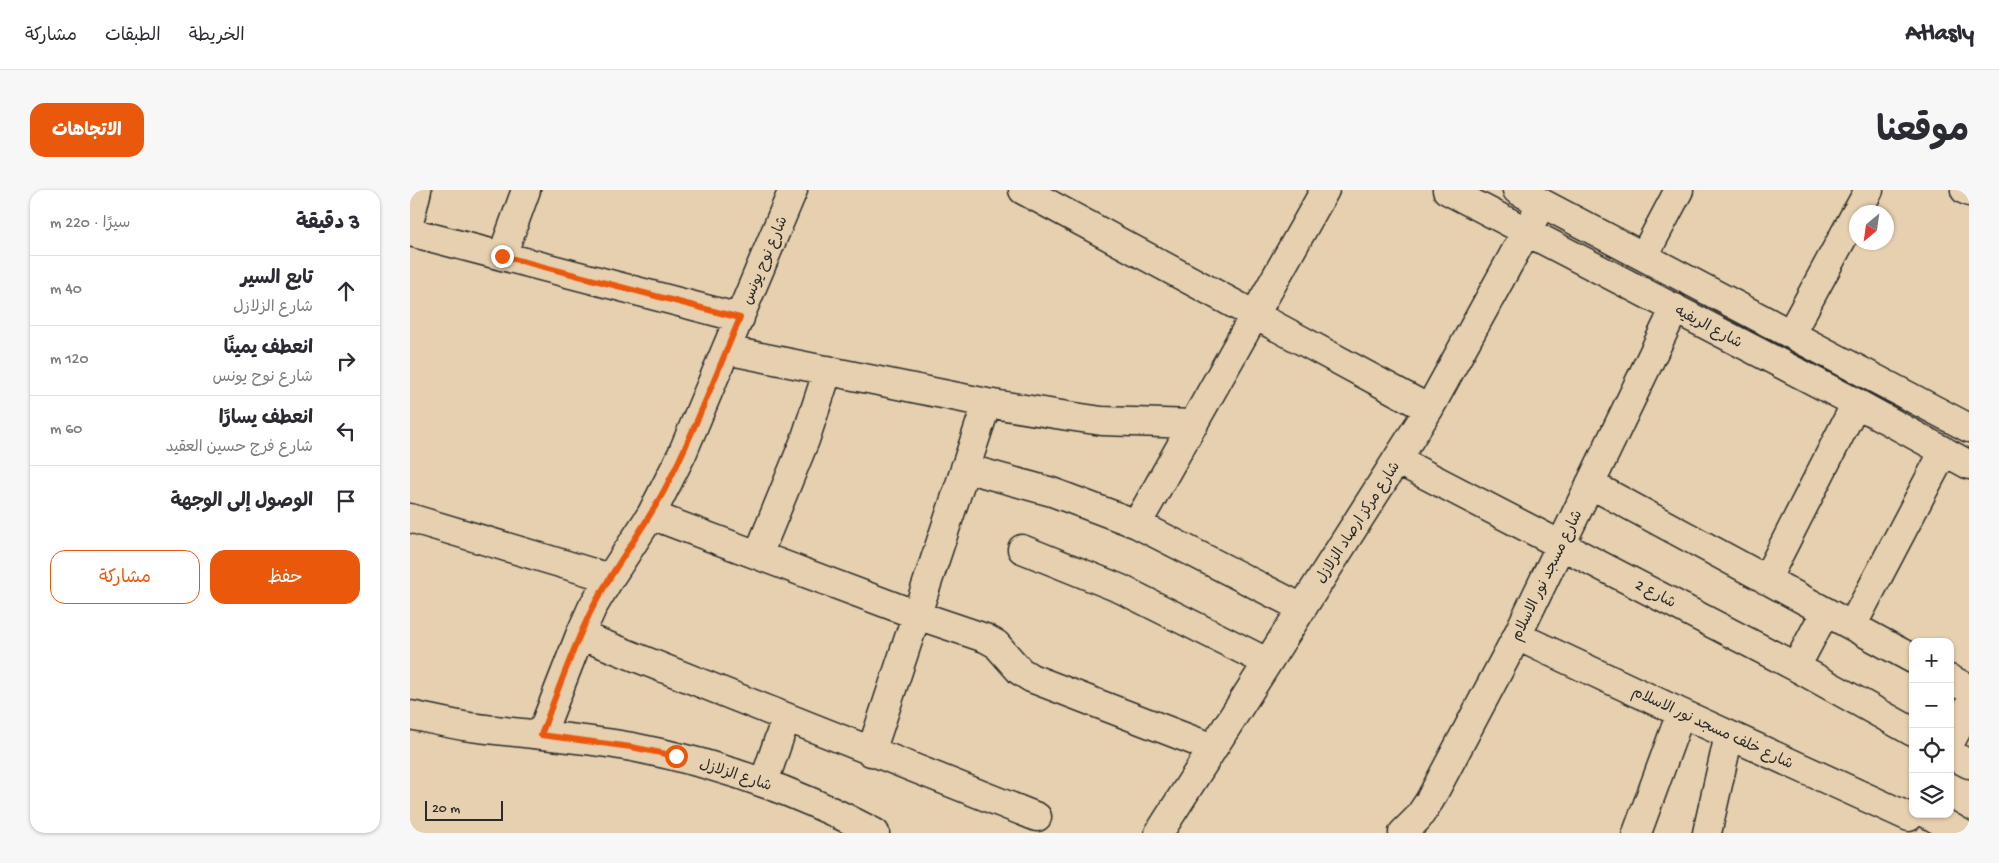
<!DOCTYPE html>
<html lang="ar">
<head>
<meta charset="utf-8">
<style>
  :root { --surface:#fff; --page:#f7f7f7; --text:#2b2b33; --muted:#7c7c81; --line:#e1e1e2; --accent:#ea580c }
  body { margin:0; font-family:"Gochi Hand","Playpen Sans Arabic",sans-serif; background:var(--page); color:var(--text); direction:rtl }
  .controls { position:absolute; right:15px; bottom:15px; display:grid; overflow:hidden; border-radius:10px; box-shadow:0 1px 4px #0004 }
  .controls button { width:45px; height:45px; display:grid; place-items:center; padding:0; border:0; border-bottom:1px solid var(--line); background:var(--surface); color:var(--text); font:25px sans-serif }
  .compass { position:absolute; left:1439px; top:15px; width:45px; height:45px; border-radius:50%; background:var(--surface); box-shadow:0 1px 4px #0004; rotate:209deg }
  .scale { position:absolute; left:15px; bottom:12px; width:78px; box-sizing:border-box; padding-left:5px; border:2px solid #2b2b2b; border-top:0; font-size:14px; line-height:18px; white-space:nowrap; color:#2b2b2b; -webkit-text-stroke:4px #e6d0af; paint-order:stroke }
  .stop { position:absolute; width:15px; height:15px; margin:-11px; border:4px solid #ea580c; border-radius:50%; background:#fff }
  .stop.end { background:#ea580c; border-color:#fff; box-shadow:0 1px 5px #0008 }
  .list { margin:0; padding:0; list-style:none }
  h2 { display:flex; justify-content:space-between; align-items:center; height:65px; margin:0; padding:0 20px; font-size:21px }
  h2 small { font-size:16px; font-weight:400; color:var(--muted) }
  .list li { display:grid; grid-template-columns:32px 1fr auto; gap:15px; align-items:center; box-sizing:border-box; height:70px; padding:0 20px; border-top:1px solid var(--line) }
  .list b { display:block; font-size:19px; white-space:nowrap }
  .list p { margin:0; font-size:16px; white-space:nowrap; color:var(--muted) }
  .list em { font-size:16px; font-style:normal; color:var(--muted) }
  .actions { display:flex; gap:10px; padding:15px 20px }
  .actions a { flex:1; padding:11px 0; border:1px solid var(--accent); border-radius:15px; text-align:center; font-size:18px; color:var(--accent) }
  .actions .main { background:var(--accent); color:#fff }
  .icon { flex:none; width:28px; height:28px; fill:none; stroke:currentColor; stroke-width:2; stroke-linecap:round; stroke-linejoin:round }
  .map { position:relative; flex:none; width:1559px; height:643px; overflow:hidden; direction:ltr; border-radius:15px }
  header { display:flex; align-items:center; gap:30px; box-sizing:border-box; height:70px; padding:0 25px; background:var(--surface); border-bottom:1px solid var(--line) }
  header strong { font-size:24px }
  nav { display:flex; gap:28px; margin-inline-start:auto; font-size:18px }
  .intro { display:flex; align-items:center; justify-content:space-between; box-sizing:border-box; height:120px; padding:0 30px }
  h1 { margin:0; font-size:35px }
  .button { padding:12px 22px; border-radius:15px; background:var(--accent); color:#fff; font-size:18px; font-weight:700 }
  main { display:flex; gap:30px; padding:0 30px }
  aside { flex:1; background:var(--surface); border-radius:15px; box-shadow:0 1px 4px #0004 }
  .map>svg:first-child { display:block }
</style>
</head>
<body>
<header>
<strong>Atlasly</strong>
<nav><a>الخريطة</a><a>الطبقات</a><a>مشاركة</a></nav>
</header>
<div class="intro"><h1>موقعنا</h1><a class="button">الاتجاهات</a></div>
<main>
<div class="map">
<svg width="1559" height="643" viewBox="0 0 1559 643">
  <rect width="100%" height="100%" fill="#e6d0af"/>
  <filter id="ink" filterUnits="userSpaceOnUse"><feTurbulence type="fractalNoise" baseFrequency=".02" numOctaves="2"/><feDisplacementMap in="SourceGraphic" scale="10" xChannelSelector="R" yChannelSelector="G"/><feConvolveMatrix kernelMatrix="1 2 1 2 8 2 1 2 1" color-interpolation-filters="sRGB"/></filter>
  <g filter="url(#ink)">
    <g fill="none" stroke-linecap="round" stroke-linejoin="round">
      <defs>
        <path id="minor" d="M613,0l406,219
          M1037,0l409,213 113,62
          M1107,0l452,238
          M1555,0l4,2
          M1447,22l12,-22
          M0,29l7,-29
          M0,42l330,86
          M92,66l24,-66
          M1234,66l35,-66
          M1381,143l65,-120
          M316,160l261,53 81,13 34,5 92,3
          M987,270l399,207 117,65
          M555,278l87,24 85,32 165,84
          M1180,294l323,175
          M241,325l266,100 68,23 11,6 24,27 11,7 182,70
          M0,328l200,60
          M727,334l188,-334
          M612,359l99,40 146,73
          M348,365l47,-115 23,-70
          M1356,390l90,-177
          M1442,436l92,-175
          M170,445l457,182
          M1107,446l164,77 228,104
          M1386,477l29,-55
          M1540,489l19,10
          M0,525c20,4 40,9 60,12 54,7 108,10 162,20 85,16 167,45 243,86
          M131,545l39,-100 12,-27 18,-30 41,-63 31,-61 111,-264
          M1540,553l19,-37
          M461,562l116,-349
          M1540,564l19,10
          M354,592l22,-64
          M1518,624l33,19
          M749,643l270,-424 113,-206
          M993,643l15,-15 12,-18 87,-164 158,-328
          M1227,643l44,-120
          M1297,643l22,-98"/>
      </defs>
      <!-- minor casing -->
      <use href="#minor" stroke="#2b2b2b" stroke-width="31"/>
      <!-- minor -->
      <use href="#minor" stroke="#e6d0af" stroke-width="28"/>
    </g>
  </g>
  <g fill="none" stroke-linecap="round" stroke-linejoin="round" filter="url(#ink)">
    <!-- route -->
    <path stroke="#ea580c" stroke-width="6" d="M92,66l238,62c-24,56 -45,113 -73,167 -22,43 -53,81 -75,124 -20,40 -35,84 -51,126l90,12 45,9"/>
  </g>
  <g text-anchor="middle" stroke-width="4" stroke-linejoin="round" paint-order="stroke">
    <!-- street labels -->
    <g font-size="15" fill="#2b2b2b" stroke="#e6d0af">
      <text transform="translate(354 70) rotate(-67)" y="5">شارع نوح يونس</text>
      <text transform="translate(1299 136) rotate(28)" y="5">شارع الريفيه</text>
      <text transform="translate(947 332) rotate(-57)" y="5">شارع مركز ارصاد الزلازل</text>
      <text transform="translate(1136 385) rotate(-64)" y="5">شارع مسجد نور الاسلام</text>
      <text transform="translate(1246 403) rotate(28)" y="5">شارع 2</text>
      <text transform="translate(1303 537) rotate(25)" y="5">شارع خلف مسجد نور الاسلام</text>
      <text transform="translate(326 584) rotate(18)" y="5">شارع الزلازل</text>
    </g>
  </g>
</svg>
<div class="controls">
<button>+</button>
<button>−</button>
<button><svg class="icon" aria-label="locate" viewBox="0 0 24 24"><circle cx="12" cy="12" r="6"/><path d="M12 2v4M12 18v4M2 12h4M18 12h4"/></svg></button>
<button><svg class="icon" aria-label="layers" viewBox="0 0 24 24"><path d="M12 4l9 5-9 5-9-5zM3 14l9 5 9-5"/></svg></button>
</div>
<svg class="compass" viewBox="-18 -18 36 36"><path d="M0-13l5 13h-10z" fill="#e53935"/><path d="M0 13l5-13h-10z" fill="#7c7c81"/></svg>
<div class="scale">20 m</div>
<div class="stop" style="left:266px;top:566px"></div>
<div class="stop end" style="left:92px;top:66px"></div>
</div>
<aside>
<h2>3 دقيقة<small>سيرًا · 220 m</small></h2>
<ul class="list">
<li><svg class="icon" aria-label="ahead" viewBox="0 0 24 24"><path d="M12 20V5M6 11l6-6 6 6"/></svg><div><b>تابع السير</b><p>شارع الزلازل</p></div><em>40 m</em></li>
<li><svg class="icon" aria-label="right" viewBox="0 0 24 24"><path d="M7 20v-9h11M14 6l5 5-5 5"/></svg><div><b>انعطف يمينًا</b><p>شارع نوح يونس</p></div><em>120 m</em></li>
<li><svg class="icon" aria-label="left" viewBox="0 0 24 24"><path d="M17 20v-9H6M10 6l-5 5 5 5"/></svg><div><b>انعطف يسارًا</b><p>شارع فرج حسين العقيد</p></div><em>60 m</em></li>
<li><svg class="icon" aria-label="arrive" viewBox="0 0 24 24"><path d="M6 21V4h12l-3 4 3 4H6"/></svg><div><b>الوصول إلى الوجهة</b></div></li>
</ul>
<div class="actions"><a class="main">حفظ</a><a>مشاركة</a></div>
</aside>
</main>
</body>
</html>
